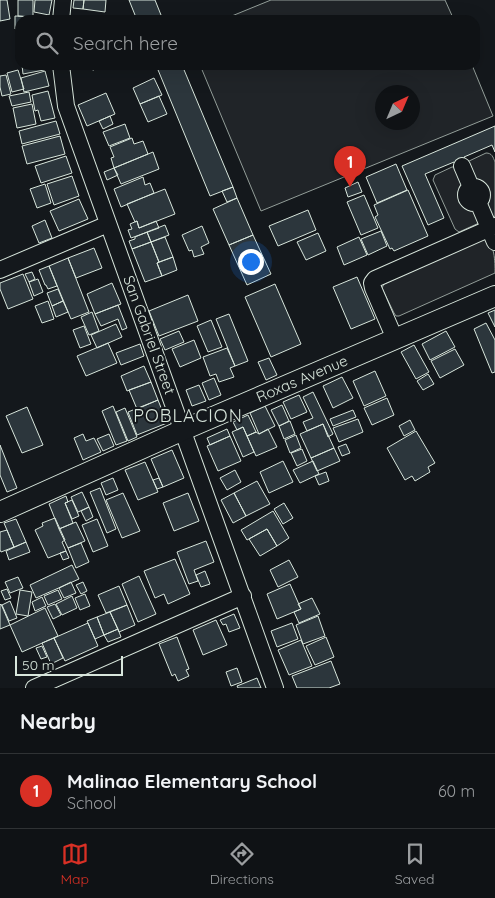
<!DOCTYPE html>
<html lang="en">
<head>
<meta charset="utf-8">
<style>
  :root { --surface:#0f1215; --page:#1d2022; --text:#f1f3f6; --muted:#9b9ea0; --line:#2f3234; --accent:#d93025 }
  body { margin:0; font-family:Quicksand,sans-serif; background:var(--page); color:var(--text) }
  .compass { position:absolute; left:375px; top:85px; width:45px; height:45px; border-radius:50%; background:var(--surface); box-shadow:0 5px 20px #0002; rotate:44deg }
  .scale { position:absolute; left:15px; bottom:12px; width:108px; box-sizing:border-box; padding-left:5px; border:2px solid #d8e6dc; border-top:0; font-size:14px; line-height:18px; white-space:nowrap; color:#d8e6dc; -webkit-text-stroke:4px #14181c; paint-order:stroke }
  .you { position:absolute; left:250px; top:261px; width:18px; height:18px; margin:-12px; border:4px solid #fff; border-radius:50%; background:#1a73e8; box-shadow:0 0 0 8px #1a73e833 }
  .badge { display:grid; place-items:center; width:32px; height:32px; border-radius:50%; background:var(--accent); color:#fff; font-size:16px; font-weight:700 }
  .pin { position:absolute; translate:-50% -41px; filter:drop-shadow(0 1px 2px #0008) }
  .pin::after { content:''; position:absolute; top:26px; width:18px; height:15px; background:inherit; clip-path:polygon(0 0,100% 0,50% 100%) }
  .list { margin:0; padding:0; list-style:none }
  h2 { display:flex; justify-content:space-between; align-items:center; height:65px; margin:0; padding:0 20px; font-size:21px }
  h2 small { font-size:16px; font-weight:400; color:var(--muted) }
  .list li { display:grid; grid-template-columns:32px 1fr auto; gap:15px; align-items:center; box-sizing:border-box; height:75px; padding:0 20px; border-top:1px solid var(--line) }
  .list b { display:block; font-size:19px; white-space:nowrap }
  .list p { margin:0; font-size:16px; white-space:nowrap; color:var(--muted) }
  .list em { font-size:16px; font-style:normal; color:var(--muted) }
  .icon { flex:none; width:28px; height:28px; fill:none; stroke:currentColor; stroke-width:2; stroke-linecap:round; stroke-linejoin:round }
  .map { position:relative; flex:none; width:495px; height:688px; overflow:hidden }
  .search { position:absolute; background:var(--surface); box-shadow:0 5px 20px #0002; left:15px; right:15px; top:15px; height:55px; display:flex; align-items:center; gap:12px; box-sizing:border-box; padding:0 18px; border-radius:15px; color:var(--muted); font-size:19px }
  .sheet { height:140px; background:var(--surface) }
  nav { display:flex; justify-content:space-around; align-items:center; box-sizing:border-box; height:70px; border-top:1px solid var(--line); background:var(--surface); font-size:14px; color:var(--muted) }
  nav a { display:grid; justify-items:center; gap:2px }
  nav .on { color:var(--accent) }
  .map>svg:first-child { display:block }
</style>
</head>
<body>
<div class="map">
<svg width="495" height="688" viewBox="0 0 495 688">
  <rect width="100%" height="100%" fill="#14181c"/>
  <!-- green -->
  <path fill="#202428" stroke="#939e99" fill-rule="evenodd" d="M271,0h174l9,20h-232z
    M200,65h272l21,51 -232,95zM412,92v30h-30v-30z
    M486,153c6,0 7,4 9,9v55h-2l-7,-16c4,-15 -3,-12 -9,-20 -4,-6 -7,-13 -10,-19z
    M452,167h4l7,20c-5,11 1,19 12,21l4,15 -20,9 -4,-3 -22,-49 2,-5z
    M484,239c11,3 11,23 11,34l-96,43h-3l-2,-3 -12,-25 2,-4z"/>
  <!-- building -->
  <path fill="#2c363c" stroke="#d8e6dc" d="M0,0h7l3,19 -10,2z
    M18,0h15v17l-15,-1z
    M35,0h17l-3,15 -15,-3z
    M74,0h10l-1,9 -10,-1z
    M84,0h22l-1,12 -22,-3z
    M129,0h26l8,20h-26z
    M15,16l21,1v3h-16v9h-5z
    M22,65h21l1,5 -21,4z
    M75,65h20l-1,5 -19,-4z
    M156,65h26l51,122 -23,9z
    M18,70l6,19 -12,3 -5,-19z
    M45,71l4,15 -25,6 -3,-14z
    M6,75l5,19 -9,2 -2,-9v-11z
    M154,78l8,17 -22,9 -7,-16z
    M48,91l7,27 -14,3 -3,-11 -3,1 -3,-16z
    M29,92l2,10 -19,4 -3,-10z
    M106,93l9,21 -28,12 -9,-21z
    M159,96l8,18 -19,8 -8,-18z
    M32,104l4,20 -19,4 -4,-20z
    M110,116l3,8 -10,5 -4,-8z
    M56,121l4,13 -38,10 -3,-13z
    M125,124l5,14 -21,8 -6,-14z
    M495,126v26l-3,-7 -28,12 2,4 -10,5 -2,-4 -29,12 19,44 -16,7 -26,-59z
    M60,136l5,18 -38,10 -5,-18z
    M132,138l2,6 9,-3 5,13 -34,14 -3,-10 3,-1 -4,-10z
    M153,152l6,17 -38,15 -7,-16z
    M66,156l6,17 -31,10 -6,-17z
    M396,164l11,26 -30,13 -11,-26z
    M114,168l4,7 -11,5 -3,-8z
    M72,176l7,20 -25,9 -7,-21z
    M143,177l2,8 5,-2 4,10 -33,14 -7,-18z
    M358,182l4,10 -14,5 -3,-9z
    M45,184l6,19 -14,5 -7,-19z
    M233,187l4,11 -10,4 -5,-11z
    M165,189l10,25 -36,14 -2,-7 -2,1 -8,-18z
    M408,190l20,46 -34,15 -2,-3 -2,1 -15,-32 3,-2 -4,-10z
    M364,195l14,33 -17,7 -14,-33z
    M237,198l16,37 -24,10 -16,-36z
    M79,199l9,20 -29,12 -9,-20z
    M308,210l8,20 -38,16 -9,-20z
    M45,220l7,18 -13,5 -7,-17z
    M137,221l2,7 17,-7 3,7 -28,10 -3,-8 4,-1 -2,-5z
    M165,225l4,10 -18,7 -4,-10z
    M202,226l7,17 -8,4 3,7 -10,3 -2,-7 -3,1 -7,-16z
    M381,231l6,15 -19,9 -7,-16z
    M147,232l4,10 -19,7 -3,-8 6,-2v-2z
    M318,233l8,18 -20,9 -9,-18z
    M253,235l18,39 -24,11 -18,-40z
    M165,237l8,20 -14,5 -8,-20z
    M359,237l8,18 -23,10 -7,-18z
    M151,242l8,20 -2,1 5,13 -17,6 -13,-33z
    M94,248l8,20 -26,10 -8,-20z
    M173,257l4,13 -15,6 -5,-13z
    M68,258l21,54 -18,7 -22,-53z
    M49,266l8,20 -9,3 -2,-4h-1l-6,-15z
    M32,272l3,7 -6,3 -4,-8z
    M23,274l10,25 -25,10 -8,-20v-6z
    M357,277l18,42 -24,10 -18,-42z
    M38,279l5,13 -9,4 -5,-14z
    M112,283l9,21 -26,10 -8,-20z
    M275,284l26,60 -30,13 -26,-60z
    M58,289l5,12 -11,5 -5,-13z
    M188,295l10,26 -39,15 -10,-25z
    M48,301l6,18 -12,4 -7,-17z
    M63,301l5,11 -12,5 -4,-11z
    M118,305l9,23 -5,2 -4,-11 -17,7 -6,-12z
    M495,310v17l-7,-14z
    M92,312l7,19 -10,4 -8,-18z
    M229,314l19,47 -13,5 -19,-47z
    M211,320l11,27 -14,5 -11,-26z
    M486,323l9,17v32l-3,1 -18,-44z
    M116,324l6,13 -25,11 -6,-13z
    M84,326l7,18 -11,4 -7,-18z
    M179,331l5,11 -19,8 -5,-11z
    M446,331l9,16 -25,13 -8,-16z
    M194,340l7,18 -21,9 -8,-18z
    M108,343l9,20 -31,13 -9,-20z
    M140,344l4,12 -23,9 -5,-12z
    M414,345l15,27 -13,7 -15,-27z
    M227,348l8,18 -5,2 4,9 -15,5 -3,-8 -6,2 -7,-19z
    M455,349l9,16 -24,13 -9,-17z
    M269,358l8,17 -11,5 -8,-18z
    M144,366l7,16 -24,9 -6,-15z
    M375,371l11,25 -22,10 -11,-25z
    M428,374l6,10 -11,6 -6,-9z
    M342,377l11,21 -20,10 -10,-22z
    M214,378l7,17 -12,5 -7,-17z
    M151,382l7,18 -21,9 -8,-19z
    M199,385l7,16 -14,5 -6,-16z
    M313,392l20,42 -5,3 -5,-13 -16,7 -4,-9 10,-4 -10,-21z
    M299,395l8,17 -16,7 -8,-17z
    M387,398l7,17 -22,10 -8,-17z
    M158,400l9,23 -30,12 -9,-23z
    M282,405l7,16 -10,5 -8,-16z
    M113,406l14,35 -11,4 -14,-34z
    M265,406l10,20 -16,8 -9,-21z
    M27,407l16,38 -21,8 -16,-37z
    M125,408l12,29 -9,4 -12,-29z
    M353,410l3,7 -23,9 -3,-7z
    M248,415l8,17 -9,4 -4,-9 -6,3 -4,-8z
    M358,419l5,13 -24,10 -6,-14z
    M410,420l5,10 -11,6 -5,-10z
    M290,421l5,13 -11,5 -5,-13z
    M323,424l11,24 -23,10 -11,-24z
    M243,427l11,25 -11,5 -11,-25z
    M227,429l3,7 -20,9 -3,-7z
    M268,429l9,18 -21,9 -9,-20 9,-4 3,2z
    M416,431l19,32 -7,4 2,5 -15,9 -3,-5 -7,4 -18,-32z
    M83,434l3,7 8,-3 7,14 -18,8 -9,-22z
    M109,434l5,12 -11,5 -6,-12z
    M296,435l5,13 -11,5 -5,-13z
    M230,436l11,25 -23,10 -11,-25z
    M346,444l4,9 -8,3 -4,-9z
    M0,445l17,43 -10,4 -7,-17z
    M334,448l6,13 -23,10 -6,-13z
    M302,449l5,12 -10,5 -6,-13z
    M172,450l12,28 -21,9 -12,-28z
    M283,461l10,21 -24,11 -9,-21z
    M313,461l6,13 -19,9 -7,-13z
    M145,462l13,30 -20,8 -13,-30z
    M235,470l6,12 -14,8 -7,-12z
    M326,472l3,9 -10,4 -4,-9z
    M113,478l5,12 -12,5 -5,-12z
    M159,478l4,9 -6,2 -4,-9z
    M257,481l13,23 -24,12 -12,-23z
    M100,488l16,41 -9,4 -17,-41z
    M82,492l7,15 -11,5 -7,-15z
    M123,493l17,38 -18,7 -16,-38z
    M188,493l11,28 -25,10 -11,-28z
    M234,493l12,23 -13,7 -12,-23z
    M66,496l2,6 -3,1 8,20 -14,6 -10,-25z
    M72,500l7,16 -7,3 -7,-16z
    M284,503l9,15 -10,6 -9,-15z
    M89,507l4,10 -7,4 -5,-10z
    M273,511l16,27 -12,8 -10,-17 -20,11 -6,-10z
    M55,518l10,22 -3,2 4,9 -18,7 -13,-28 8,-4 -1,-3z
    M16,519l10,23 -12,5 -10,-24z
    M97,519l11,27 -15,6 -11,-27z
    M76,522l9,19 -17,7 -9,-19z
    M267,529l10,17 -17,10 -11,-17z
    M7,530l7,17 -13,5 -1,-2v-18z
    M206,541l8,21 -20,8 4,11 -9,3 -12,-32z
    M26,542l4,10 -21,8 -3,-9z
    M81,543l8,19 -13,6 -8,-20z
    M66,551l3,7 -6,2 -3,-7z
    M175,559l15,35 -22,10 -4,-10 -9,4 -11,-27z
    M289,560l9,17 -20,10 -8,-17z
    M72,565l7,14 -43,19 -6,-13z
    M205,571l5,13 -9,3 -5,-12z
    M139,576l17,38 -18,8 -16,-38z
    M18,577l5,11 -13,5 -5,-11z
    M71,582l5,11 -12,5 -5,-10z
    M83,582l4,9 -6,3 -5,-9z
    M290,584l11,25 -24,10 -10,-25z
    M119,586l8,19 -21,8 -8,-18z
    M7,589l4,9 -6,2 -4,-9z
    M20,590l12,2 -4,24 -12,-2z
    M58,590l4,9 -14,6 -4,-9z
    M85,594l5,12 -10,4 -5,-12z
    M72,596l5,12 -15,7 -6,-11z
    M42,597l4,9 -11,5 -3,-9z
    M312,598l8,16 -21,9 -5,-11 7,-3 -3,-5z
    M10,601l7,17 -8,3 -7,-16z
    M1,604l9,21 -10,4v-24z
    M55,604l6,11 -8,4 -6,-12z
    M127,605l8,20 -16,7 -9,-20z
    M45,608l13,28 -36,16 -12,-27z
    M110,612l8,17 -14,6 -7,-18z
    M234,614l6,14 -11,4 -3,-8 -3,1 -3,-5z
    M318,616l7,20 -22,8 -7,-19z
    M97,617l7,18 -9,4 -8,-18z
    M216,620l11,25 -24,10 -10,-25z
    M88,623l10,23 -33,15 -11,-23z
    M292,623l6,16 -21,8 -6,-16z
    M118,629l3,8 -13,5 -4,-7z
    M177,637l12,32 -3,1 3,6 -11,5 -3,-7 -3,2 -13,-32z
    M326,637l8,20 -19,8 -9,-19z
    M54,638l9,20 -12,6 -9,-21z
    M301,640l11,26 -23,9 -11,-25z
    M42,646l5,11 -6,2 -5,-11z
    M331,661l9,23 -11,4h-32l-5,-12z
    M237,668l5,14 -11,4 -5,-14z
    M257,678l4,10h-23l-1,-2z"/>
  <g fill="none" stroke-linecap="round" stroke-linejoin="round">
    <defs>
      <path id="minor" d="M61,20l2,-20
        M61,65l5,41 209,582
        M462,166l9,21
        M466 195a8 8 0 1 1 16 0a8 8 0 1 1-16 0Z
        M478,202l17,40
        M0,270l108,-46
        M395,339l-22,-51 -1,-5 3,-4 120,-53
        M34,688l209,-92"/>
      <path id="major" d="M0,512l183,-82 312,-134"/>
    </defs>
    <!-- minor casing -->
    <use href="#minor" stroke="#d8e6dc" stroke-width="18"/>
    <!-- major casing -->
    <use href="#major" stroke="#d8e6dc" stroke-width="22"/>
    <!-- minor -->
    <use href="#minor" stroke="#14181c" stroke-width="16"/>
    <!-- major -->
    <use href="#major" stroke="#14181c" stroke-width="20"/>
  </g>
  <g text-anchor="middle" stroke-width="4" stroke-linejoin="round" paint-order="stroke">
    <!-- street labels -->
    <g font-size="15" fill="#d8e6dc" stroke="#14181c">
      <text transform="translate(149 335) rotate(70)" y="5">San Gabriel Street</text>
      <text transform="translate(302 379) rotate(-23)" y="5">Roxas Avenue</text>
    </g>
    <!-- quarter labels -->
    <g font-size="18" letter-spacing="1" fill="#d8e6dc" stroke="#14181c">
      <text x="188" y="422">POBLACION</text>
    </g>
  </g>
</svg>
<svg class="compass" viewBox="-18 -18 36 36"><path d="M0-13l5 13h-10z" fill="#e53935"/><path d="M0 13l5-13h-10z" fill="#9b9ea0"/></svg>
<div class="scale">50 m</div>
<div class="you"></div>
<div class="pin badge" style="left:350px;top:187px">1</div>
<div class="search"><svg class="icon" aria-label="search" viewBox="0 0 24 24"><circle cx="10" cy="10" r="6"/><path d="M15 15l6 6"/></svg>Search here</div>
</div>
<section class="sheet">
<h2>Nearby<small></small></h2>
<ul class="list">
<li><span class="badge">1</span><div><b>Malinao Elementary School</b><p>School</p></div><em>60 m</em></li>
</ul>
</section>
<nav>
<a class="on"><svg class="icon" aria-label="map" viewBox="0 0 24 24"><path d="M3 6l6-2 6 2 6-2v14l-6 2-6-2-6 2zM9 4v14M15 6v14"/></svg>Map</a>
<a><svg class="icon" aria-label="directions" viewBox="0 0 24 24"><path d="M12 3l9 9-9 9-9-9zM9 14v-3h6M13 9l2 2-2 2"/></svg>Directions</a>
<a><svg class="icon" aria-label="saved" viewBox="0 0 24 24"><path d="M7 4h10v16l-5-4-5 4z"/></svg>Saved</a>
</nav>
</body>
</html>
